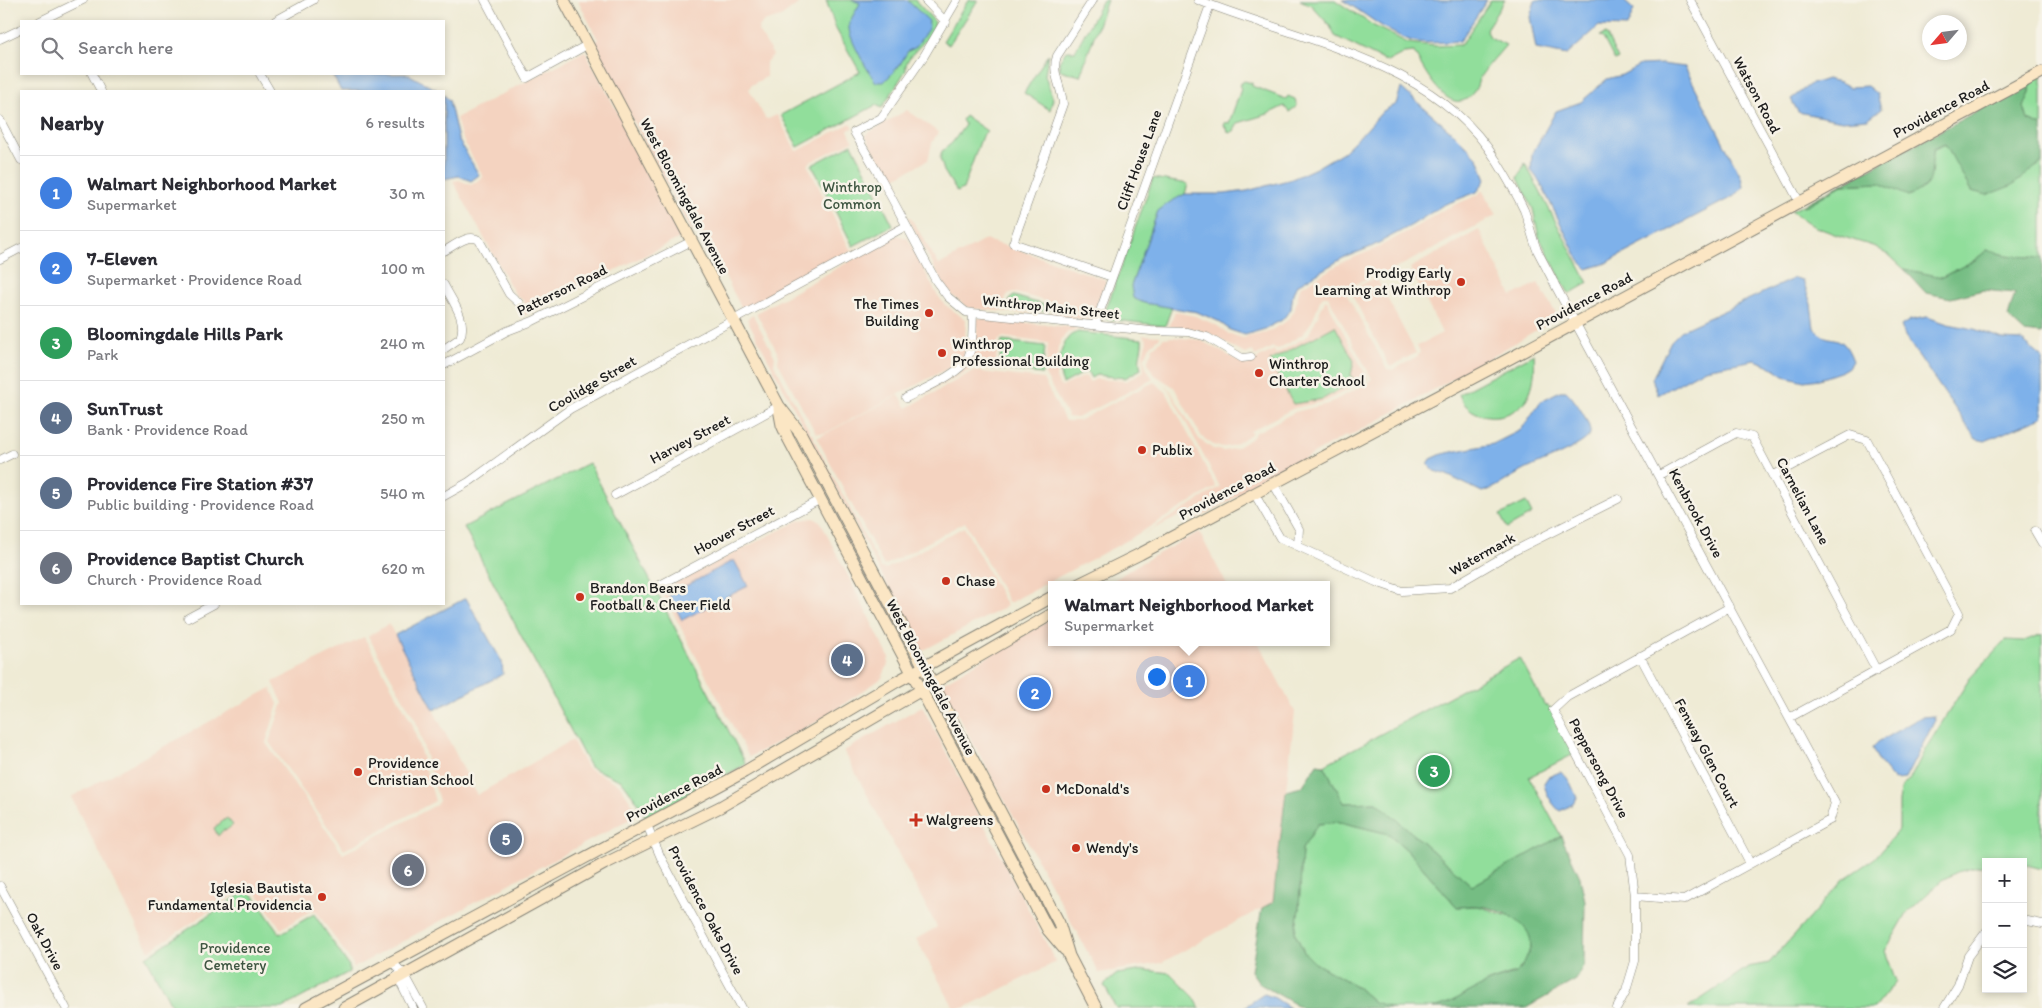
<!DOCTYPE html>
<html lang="en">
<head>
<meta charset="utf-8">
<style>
  :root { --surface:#fff; --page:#f2f2f3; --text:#2b2b33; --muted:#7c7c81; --line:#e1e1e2; --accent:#c8321e }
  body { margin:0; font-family:Itim,sans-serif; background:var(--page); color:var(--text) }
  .controls { position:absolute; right:15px; bottom:15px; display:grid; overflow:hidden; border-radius:0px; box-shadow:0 2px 8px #0003 }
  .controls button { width:45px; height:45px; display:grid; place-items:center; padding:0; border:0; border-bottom:1px solid var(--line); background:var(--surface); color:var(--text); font:25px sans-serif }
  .compass { position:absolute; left:1922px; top:15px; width:45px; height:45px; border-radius:50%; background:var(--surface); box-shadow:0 2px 8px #0003; rotate:242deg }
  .you { position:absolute; left:1156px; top:676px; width:18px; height:18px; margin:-12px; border:4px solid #fff; border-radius:50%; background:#1a73e8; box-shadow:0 0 0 8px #1a73e833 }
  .badge { display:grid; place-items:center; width:32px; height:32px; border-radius:50%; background:var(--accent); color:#fff; font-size:16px; font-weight:700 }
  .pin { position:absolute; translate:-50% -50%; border:2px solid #fff; box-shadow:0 1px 5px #0006 }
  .popup { position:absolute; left:1048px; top:581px; width:282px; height:65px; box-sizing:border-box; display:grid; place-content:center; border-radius:0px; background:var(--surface); filter:drop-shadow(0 1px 4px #0005); font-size:16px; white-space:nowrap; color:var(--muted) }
  .popup b { font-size:19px; color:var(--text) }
  .popup::after { content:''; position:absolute; left:50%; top:100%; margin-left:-10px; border:10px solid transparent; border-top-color:var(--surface) }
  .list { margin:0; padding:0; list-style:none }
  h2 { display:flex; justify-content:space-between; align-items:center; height:65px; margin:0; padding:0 20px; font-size:21px }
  h2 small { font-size:16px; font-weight:400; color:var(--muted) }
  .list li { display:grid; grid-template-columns:32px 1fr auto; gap:15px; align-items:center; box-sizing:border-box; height:75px; padding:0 20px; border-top:1px solid var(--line) }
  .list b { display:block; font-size:19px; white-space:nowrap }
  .list p { margin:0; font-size:16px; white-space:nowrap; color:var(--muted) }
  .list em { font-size:16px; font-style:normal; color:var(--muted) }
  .icon { flex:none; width:28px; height:28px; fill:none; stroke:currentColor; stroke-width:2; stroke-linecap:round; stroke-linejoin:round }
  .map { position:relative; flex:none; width:2042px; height:1008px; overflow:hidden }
  .search { position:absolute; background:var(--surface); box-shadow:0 2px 8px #0003; left:20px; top:20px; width:425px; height:55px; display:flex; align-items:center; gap:12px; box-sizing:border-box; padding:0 18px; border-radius:0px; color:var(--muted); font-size:19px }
  .panel { position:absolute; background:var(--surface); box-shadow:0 2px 8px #0003; left:20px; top:90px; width:425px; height:515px; border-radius:0px }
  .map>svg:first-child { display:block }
</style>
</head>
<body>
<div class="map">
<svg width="2042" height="1008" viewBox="0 0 2042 1008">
  <rect width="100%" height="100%" fill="#f7f3e8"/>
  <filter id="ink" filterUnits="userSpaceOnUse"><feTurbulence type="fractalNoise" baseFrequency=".02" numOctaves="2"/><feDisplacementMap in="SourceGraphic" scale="10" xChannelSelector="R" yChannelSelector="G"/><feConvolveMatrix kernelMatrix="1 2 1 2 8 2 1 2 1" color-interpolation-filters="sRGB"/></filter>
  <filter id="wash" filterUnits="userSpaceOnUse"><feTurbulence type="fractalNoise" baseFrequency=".0096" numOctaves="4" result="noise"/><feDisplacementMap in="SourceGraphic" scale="20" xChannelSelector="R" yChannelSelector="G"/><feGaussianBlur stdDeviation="1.12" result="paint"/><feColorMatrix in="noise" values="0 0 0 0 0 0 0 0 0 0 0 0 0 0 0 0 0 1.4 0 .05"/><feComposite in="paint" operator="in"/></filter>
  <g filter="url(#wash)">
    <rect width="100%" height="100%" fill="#efebd5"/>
    <!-- built -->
    <path fill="#f4d3c0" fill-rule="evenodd" d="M578,0h225l-22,17 -18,5 -4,5 -1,4 15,24 -7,7v15l-15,8 -2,4 16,29 3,1 9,-4 19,36 4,-1 51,-27 2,5 -5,2 5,11 -43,21 -2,4 42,83h4l19,-10 -130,72 -43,-83 -8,3 -100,-187 6,-4z
      M585,51l99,185 -159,79 -5,-7 5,-6 -8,-6 -4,-5 -60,-110 6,-1 12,5 12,-8 -22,-41 -5,-18z
      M907,110l31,22 -6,11 -4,17 -37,20 -26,-45z
      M1482,190l15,25 -116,61 -3,-2h-3l-29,15v4l41,76 5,1 26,-14 2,-4 -3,-6 25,-13 -32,-65 69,-38 33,66 26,-13 20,34 -87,52 -123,68 -1,-2 -154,86 -6,-9 -45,23 78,-48 -51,-97 -9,-8 10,8 29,49 14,10 11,2 12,-3 17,-11 2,-4 40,-21 33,-8 42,-22 2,-3 -44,-83h-5l-3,4 -8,21 -9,13 -25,15 -5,-2 -18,9 -2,-5 -8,3 -36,-21 -20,-5 -20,-1 6,-15 20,4 21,9 13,9 14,4 23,-5 18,-10 10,-11 6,-25 45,-26 28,-11 41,-22 31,-19 33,-14z
      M910,217l29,48 46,-25 25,7 96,33 -14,40 -124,-12 -17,-14 -11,-16 -32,-60zM1013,292l40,11 2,4 -2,4 -3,3 -6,1 -35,-5 -4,-4v-6l3,-6z
      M897,235l11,4 27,52 9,13 22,16 -2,36 -6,7 -133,70h-8l-3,-3 -36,-68 1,-7 -23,-42z
      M1376,277l40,76 -26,14 -40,-76z
      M1326,299l42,80 -42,22 -32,7 -44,23 1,3 -17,11 -9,2 -10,-1 -13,-9 -28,-50 -19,-12 -6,-9 -1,-6 5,-13 11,-9 8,-1 28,3 46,25 28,-15 2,4 32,-18z
      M753,315l22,42 -1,7 36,68 4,4v4l67,128 5,1 78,-42 43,79 -85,45 -175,-332z
      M977,318l122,12 38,4 -58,-5 -11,3 -5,5 -5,10 -2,31 3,7 3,2 23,-11 5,6 6,-3 31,2 17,-10 -1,-18 4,-12 -4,-6 18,1 -11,10 -6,13 2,9 7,11 -76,39 -9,-1 -23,-42 3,-32 -45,-6 -5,4 -3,29 -22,-2 -65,35 50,-29 12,-11 6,-16z
      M973,371l70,8 22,42h13l76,-39 12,10 50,95 -90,54 -117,62 -44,-81 -81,44 -67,-128 82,-43 8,13z
      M813,518l7,3 69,136 -1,8 -6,13 -60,41 -73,38 -88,-167 139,-70z
      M1199,532l28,53h-120l30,-20z
      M1051,619l1,23h206l37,70 -22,190 -112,61 -62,10 -158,-289z
      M389,624l88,171 95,-55 15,28 32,16 20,30 -286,154v-4l-37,-53 -4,-1 -31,19 -29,-43 -3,-1 -100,66 -78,-154 200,-109 7,16 -12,39 77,111 93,-49 3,-4 -23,-80 -48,-85z
      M364,637l48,86 23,78 -91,49 -75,-108 14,-39 -10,-21z
      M922,706l134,256 -92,46h-10l-38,-69 21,-12 -93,-176z"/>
    <!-- green -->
    <path fill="#91de9b" stroke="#567d5c" d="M826,0h89l20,22c-3,21 -32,32 -29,48l-24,38 -6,-3 -78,42 -17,-32 79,-43 -24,-43z
      M970,0h8l-29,45 -6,-4 24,-39z
      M1103,0h4l-27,76 -20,-6 -1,-8 7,-11h9z
      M1300,0h35l39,26 34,17 27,3 26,-1 30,-45h14l-19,29 4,8 16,8c-9,11 -20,22 -27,34 -1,4 -2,8 -4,11 -23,35 -51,-20 -61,-38l-10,1 -17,9 -52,-26 -5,-10 -19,-21z
      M1606,34l12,25 -3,2 -12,-23 -3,-2z
      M1048,54l-3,21 8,24 -3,11 -26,-17z
      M2042,76v50l-14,-6 -4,-13 6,-15 1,-10z
      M1244,81l8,2v3l34,13 2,-3 7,3 2,7 -8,6 -5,-6 -16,8 -30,9 -4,8 -5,2 -5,-8 2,-3 3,1 12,-34 -2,-4z
      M965,116l22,15 -5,5 -19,53 -6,3 -13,-21 -4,-13 2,-7 10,-8 13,-18 -3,-5z
      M852,144l41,81 -40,21 -41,-81z
      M1946,144l25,47 67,-25 4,-4v96l-37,-3 -18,-5 -12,10 -33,17 -18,-3 -20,-5 -14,-13 -14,-9 -39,-12 -24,-9 -22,-15 51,-26 37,-2 30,13 23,-38 2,-9z
      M1525,163l63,120 -19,11 -30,-57 -6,-28 -15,-31z
      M1153,178l35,6 -3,10 -27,17 -27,75 13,17 28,4 -7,19 -59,-7 -2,-4z
      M1014,296l37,11 -3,4h-3l-34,-3 -2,-8z
      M1335,326l19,35 -3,14 3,6 -31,18 -30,5 -23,-43z
      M1078,332l64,7c1,11 -5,18 -1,30l-16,9 -29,-3 -5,3 -4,-7 -24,13c-6,-12 -4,-37 5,-46 3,-4 6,-4 10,-6z
      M1002,341l43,5 -3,28 -43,-5z
      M1534,354c1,15 1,30 -7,44 -15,25 -58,25 -68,-4z
      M589,463l157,301 -99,55 -10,-18 -15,-20 -32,-14 -126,-240z
      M1526,502l6,12 -25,14 -7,-13z
      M2042,634v235l-19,-5v-2h-37v3l-29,7 -15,8 -35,33 -22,38 11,30 -22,27h-186l60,-41 21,-4 75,-84 31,-21 24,-29v-28l3,-15 7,-5 17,-33 44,-70 36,-38 18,1z
      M1520,658l24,46 9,6 23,43 -47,24 32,59 -89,50 -95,-84 -33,1 -20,-38z
      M227,818l6,7 -8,6 -1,-2 -6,7 -4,-8z
      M1340,822l49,12 18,16 50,57 21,-1 39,13 13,14 2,11 -7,17 -8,11 -26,9 -48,25 -11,2h-40l-18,-6 -18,-16 -41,-23 -11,-11 -9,-19 4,-24 3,-60 16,-25z
      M249,889l31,45 34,-20 35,52v6l-67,36h-109l-27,-51z
      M1145,970l25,3 24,24 6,11h-84l-12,-23 13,-11z"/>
    <!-- forest -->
    <path fill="#74bd83" stroke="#486c50" d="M2031,82l-1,10 -6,15 4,13 14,6v36l-29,23 -26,10 -16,-4 -26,-47 -11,5c-6,29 5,33 -26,47l-29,-13 -37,2 -36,21h-5z
      M1987,250l18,5 37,3v76l-18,-2 -16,-15 7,-24 -32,-3 -32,8 -25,-5 -22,-24 38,8 33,-17z
      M1317,764l7,1 20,38 33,-1 95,84 89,-50 19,41 5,24 -1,63 -8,16 -50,28h-93c21,-5 39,-19 59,-27 7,-3 19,-5 25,-9 6,-5 9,-14 12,-20 11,-27 -31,-45 -52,-46 -7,-1 -13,1 -20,1l-50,-57 -18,-16 -49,-12 -22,2 -16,25 -3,60 -4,24 9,19 11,11 41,23 18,16 18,6h-90l-42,-24 -9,-13 11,-63 11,-6 13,-111 16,-4z"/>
    <!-- water -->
    <path fill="#7eb1ea" stroke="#4d6683" d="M852,0h55l22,21 -1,8 -13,19 -7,3 -9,15 -15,16h-8c-7,-9 -28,-44 -27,-55 0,-7 8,-17 11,-24z
      M1342,0h145l-27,41c-16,1 -35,4 -51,-1 -25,-9 -44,-27 -67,-40z
      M1535,0h88l11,10 -7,17 -28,-1 -32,29 -31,-6 -6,-32z
      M1661,64l24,3 56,110 2,10 -7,8 -132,69 -17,5 -8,-8 -39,-79 -9,-12 1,-16 24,-43 25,-9 26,-23 15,-4 18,-10z
      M332,74h76l31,17h-98z
      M1827,79l13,3 10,5 17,-1 10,8 4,15 -13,10 -26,2 -44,-9 -7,-13 18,-14z
      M1401,88l53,46 24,24 8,21 -9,13 -34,13 -31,20 -41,22 -28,11 -46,27 -4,8 -2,16 -9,11 -17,9 -20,6 -15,-5 -12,-9 -21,-9 -53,-9 -11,-5 -2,-12 27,-75 12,-9 15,-8h39l23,-3 45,-12 24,-11 27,-16 23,-22 17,-19 13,-7z
      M444,95l5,5 9,39 21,36 -8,6 -12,-5 -15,3z
      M1795,278l8,2 8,24 3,24c16,20 27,-1 39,33l-3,5 -10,6 -21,7 -15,2 -20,-5 -16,-11 -13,-5 -50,9 -47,26 -6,-16 19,-38 11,-11z
      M1927,317l21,7 26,5 29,10 18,1 21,17v60l-57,24 -9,-2 -71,-103 -4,-10 9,-6z
      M1560,391h6c7,6 26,33 24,43 -4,12 -55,30 -67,37 -15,7 -25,17 -41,21l-35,-17 -13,-4 -6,-7 3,-5 11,-5 51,-10 28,-14 20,-29z
      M734,560l14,26 -66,34 -13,-25z
      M466,598l36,64 1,12 -69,36 -39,-75z
      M1934,716l1,4 -30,59 -11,1 -15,-18 -7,-14 6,-6 43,-25z
      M1560,772c9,4 13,17 17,26l-4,6 -13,7c-7,-5 -15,-19 -16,-28l4,-6z
      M1264,994l11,4 15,10h-47z"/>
  </g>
  <g filter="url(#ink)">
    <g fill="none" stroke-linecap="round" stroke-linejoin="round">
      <defs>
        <path id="street" d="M485,0l42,78 60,-33
          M925,0l21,22
          M957,0l-33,56 -43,62 -27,14 28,48 54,101 12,16 18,15 7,1 178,18 37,1 19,5 35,21 9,-1
          M1093,0l-36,56c-6,17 5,31 6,48l-50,139 99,34
          M1198,0c101,41 237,60 298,160 10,16 20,33 28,50 5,13 8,27 13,40 6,12 13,24 19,37l279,516 -5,17 -146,80 -49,-4
          M1690,0l110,203
          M40,21l43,-21
          M275,21l38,-21
          M0,39l21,-10
          M92,74l9,17
          M260,74l10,17
          M0,120l21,40
          M444,251c10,-5 24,-18 35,-11l30,54 10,9
          M0,259l21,-11
          M444,285c8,16 24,35 16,53l-16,11
          M1095,325l115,-320
          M444,365l63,-34 26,-10 159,-80
          M906,398c15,-8 54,-24 61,-39 7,-13 5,-31 6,-46
          M0,460l12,-6
          M1659,475l77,-42 16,4 125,234
          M1774,475l76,-40 17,5 92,173 -8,16 -162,89
          M1273,483l26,46 -1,16
          M1254,493l26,45 96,44 26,9 48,-3 60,-35 108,-54
          M615,495l164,-89
          M444,496l25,-14 101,-73 336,-183
          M2035,531l7,12
          M660,585l161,-86
          M188,618l26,-14
          M1640,656l110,207
          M647,825l14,33 81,150
          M0,886l66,122
          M2023,920l19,4
          M392,962l13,13 18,33
          M397,976l16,32
          M1617,1008l9,-17 9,-30v-65l-5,-41 -77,-145 14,-13 163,-90
          M1944,1008l14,-23 10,-29 18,-24"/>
        <path id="secondary" d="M564,0l215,406 22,28 258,489 10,33 27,52
          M779,409l3,16 6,13 260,492 17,20
          M1077,585l63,-31 380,-201 522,-281
          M306,1008l438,-236 152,-90 156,-85
          M344,1008l260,-144 116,-57 332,-193"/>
      </defs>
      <!-- street casing -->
      <use href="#street" stroke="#868478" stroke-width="9"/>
      <!-- secondary casing -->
      <use href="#secondary" stroke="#868478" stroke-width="13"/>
      <!-- street -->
      <use href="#street" stroke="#fff" stroke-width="8"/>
      <!-- secondary -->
      <use href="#secondary" stroke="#fbe6c4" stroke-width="11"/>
    </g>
  </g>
  <!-- markers -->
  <g fill="#c8321e" stroke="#f7f3e8" stroke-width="2">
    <circle cx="1461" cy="282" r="5"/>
    <circle cx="929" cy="313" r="5"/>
    <circle cx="942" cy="353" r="5"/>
    <circle cx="1259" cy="373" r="5"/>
    <circle cx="1142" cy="450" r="5"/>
    <circle cx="946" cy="581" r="5"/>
    <circle cx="580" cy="597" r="5"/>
    <circle cx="358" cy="772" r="5"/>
    <circle cx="1046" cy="789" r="5"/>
    <path d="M913.5 812.5h5v5h5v5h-5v5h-5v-5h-5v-5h5z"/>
    <circle cx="1076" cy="848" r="5"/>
    <circle cx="322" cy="897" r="5"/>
  </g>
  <g text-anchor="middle" stroke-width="5" stroke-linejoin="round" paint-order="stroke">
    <!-- street labels -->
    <g font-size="15" fill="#1c1c1c" stroke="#f7f3e8">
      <text transform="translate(1757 95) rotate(62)" y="5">Watson Road</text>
      <text transform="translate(1941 109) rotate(-28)" y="5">Providence Road</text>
      <text transform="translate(1139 160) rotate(-70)" y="5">Cliff House Lane</text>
      <text transform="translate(685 196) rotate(62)" y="5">West Bloomingdale Avenue</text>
      <text transform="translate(562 290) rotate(-26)" y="5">Patterson Road</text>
      <text transform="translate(1584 301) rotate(-28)" y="5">Providence Road</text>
      <text transform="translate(1051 307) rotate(6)" y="5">Winthrop Main Street</text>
      <text transform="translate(592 384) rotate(-30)" y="5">Coolidge Street</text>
      <text transform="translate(690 439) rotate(-28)" y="5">Harvey Street</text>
      <text transform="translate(1227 491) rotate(-28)" y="5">Providence Road</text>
      <text transform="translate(1803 501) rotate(62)" y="5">Carnelian Lane</text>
      <text transform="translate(1696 513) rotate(62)" y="5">Kenbrook Drive</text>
      <text transform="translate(734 530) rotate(-28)" y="5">Hoover Street</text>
      <text transform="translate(1482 554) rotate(-29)" y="5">Watermark</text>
      <text transform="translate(931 677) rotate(62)" y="5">West Bloomingdale Avenue</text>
      <text transform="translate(1707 753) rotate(62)" y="5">Fenway Glen Court</text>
      <text transform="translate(1599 768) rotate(62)" y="5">Peppersong Drive</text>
      <text transform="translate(674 793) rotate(-28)" y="5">Providence Road</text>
      <text transform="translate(706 910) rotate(62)" y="5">Providence Oaks Drive</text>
      <text transform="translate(45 941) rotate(62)" y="5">Oak Drive</text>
    </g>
    <!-- park labels -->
    <g font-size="15" fill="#3f5642" stroke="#f7f3e8">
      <text x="852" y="192">Winthrop<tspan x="852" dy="17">Common</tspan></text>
      <text x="235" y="953">Providence<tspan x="235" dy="17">Cemetery</tspan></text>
    </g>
    <!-- poi labels -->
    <g font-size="15" fill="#1c1c1c" stroke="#f7f3e8" text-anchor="start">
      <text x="1451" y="278" text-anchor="end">Prodigy Early<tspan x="1451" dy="17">Learning at Winthrop</tspan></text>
      <text x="919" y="309" text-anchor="end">The Times<tspan x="919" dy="17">Building</tspan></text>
      <text x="952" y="349">Winthrop<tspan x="952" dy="17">Professional Building</tspan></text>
      <text x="1269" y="369">Winthrop<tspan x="1269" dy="17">Charter School</tspan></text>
      <text x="1152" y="455">Publix</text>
      <text x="956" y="586">Chase</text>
      <text x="590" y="593">Brandon Bears<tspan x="590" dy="17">Football &amp; Cheer Field</tspan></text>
      <text x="368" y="768">Providence<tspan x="368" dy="17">Christian School</tspan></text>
      <text x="1056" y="794">McDonald's</text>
      <text x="926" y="825">Walgreens</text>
      <text x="1086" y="853">Wendy's</text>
      <text x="312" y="893" text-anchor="end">Iglesia Bautista<tspan x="312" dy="17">Fundamental Providencia</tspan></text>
    </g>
  </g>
</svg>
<div class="controls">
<button>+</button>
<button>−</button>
<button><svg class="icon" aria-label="layers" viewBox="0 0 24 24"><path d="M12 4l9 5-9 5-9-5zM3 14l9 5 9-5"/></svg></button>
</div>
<svg class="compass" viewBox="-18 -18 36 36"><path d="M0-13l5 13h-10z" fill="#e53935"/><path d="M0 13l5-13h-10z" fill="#7c7c81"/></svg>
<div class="you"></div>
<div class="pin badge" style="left:1189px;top:681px;background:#3f7fe0">1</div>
<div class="popup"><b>Walmart Neighborhood Market</b>Supermarket</div>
<div class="pin badge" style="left:1035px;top:693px;background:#3f7fe0">2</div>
<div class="pin badge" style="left:1434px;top:771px;background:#2e9e5b">3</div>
<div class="pin badge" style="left:847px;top:660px;background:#5c6f8a">4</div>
<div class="pin badge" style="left:506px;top:839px;background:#5c6f8a">5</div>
<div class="pin badge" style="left:408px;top:870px;background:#6b7280">6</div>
<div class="search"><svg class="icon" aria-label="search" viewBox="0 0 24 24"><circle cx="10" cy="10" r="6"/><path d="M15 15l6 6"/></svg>Search here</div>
<section class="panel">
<h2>Nearby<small>6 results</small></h2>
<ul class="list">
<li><span class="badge" style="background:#3f7fe0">1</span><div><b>Walmart Neighborhood Market</b><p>Supermarket</p></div><em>30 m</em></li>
<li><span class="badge" style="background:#3f7fe0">2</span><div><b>7-Eleven</b><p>Supermarket · Providence Road</p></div><em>100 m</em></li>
<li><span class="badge" style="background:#2e9e5b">3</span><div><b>Bloomingdale Hills Park</b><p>Park</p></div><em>240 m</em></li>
<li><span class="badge" style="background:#5c6f8a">4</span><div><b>SunTrust</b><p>Bank · Providence Road</p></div><em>250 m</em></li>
<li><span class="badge" style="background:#5c6f8a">5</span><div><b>Providence Fire Station #37</b><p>Public building · Providence Road</p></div><em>540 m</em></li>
<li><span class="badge" style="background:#6b7280">6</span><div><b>Providence Baptist Church</b><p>Church · Providence Road</p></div><em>620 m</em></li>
</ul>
</section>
</div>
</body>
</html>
